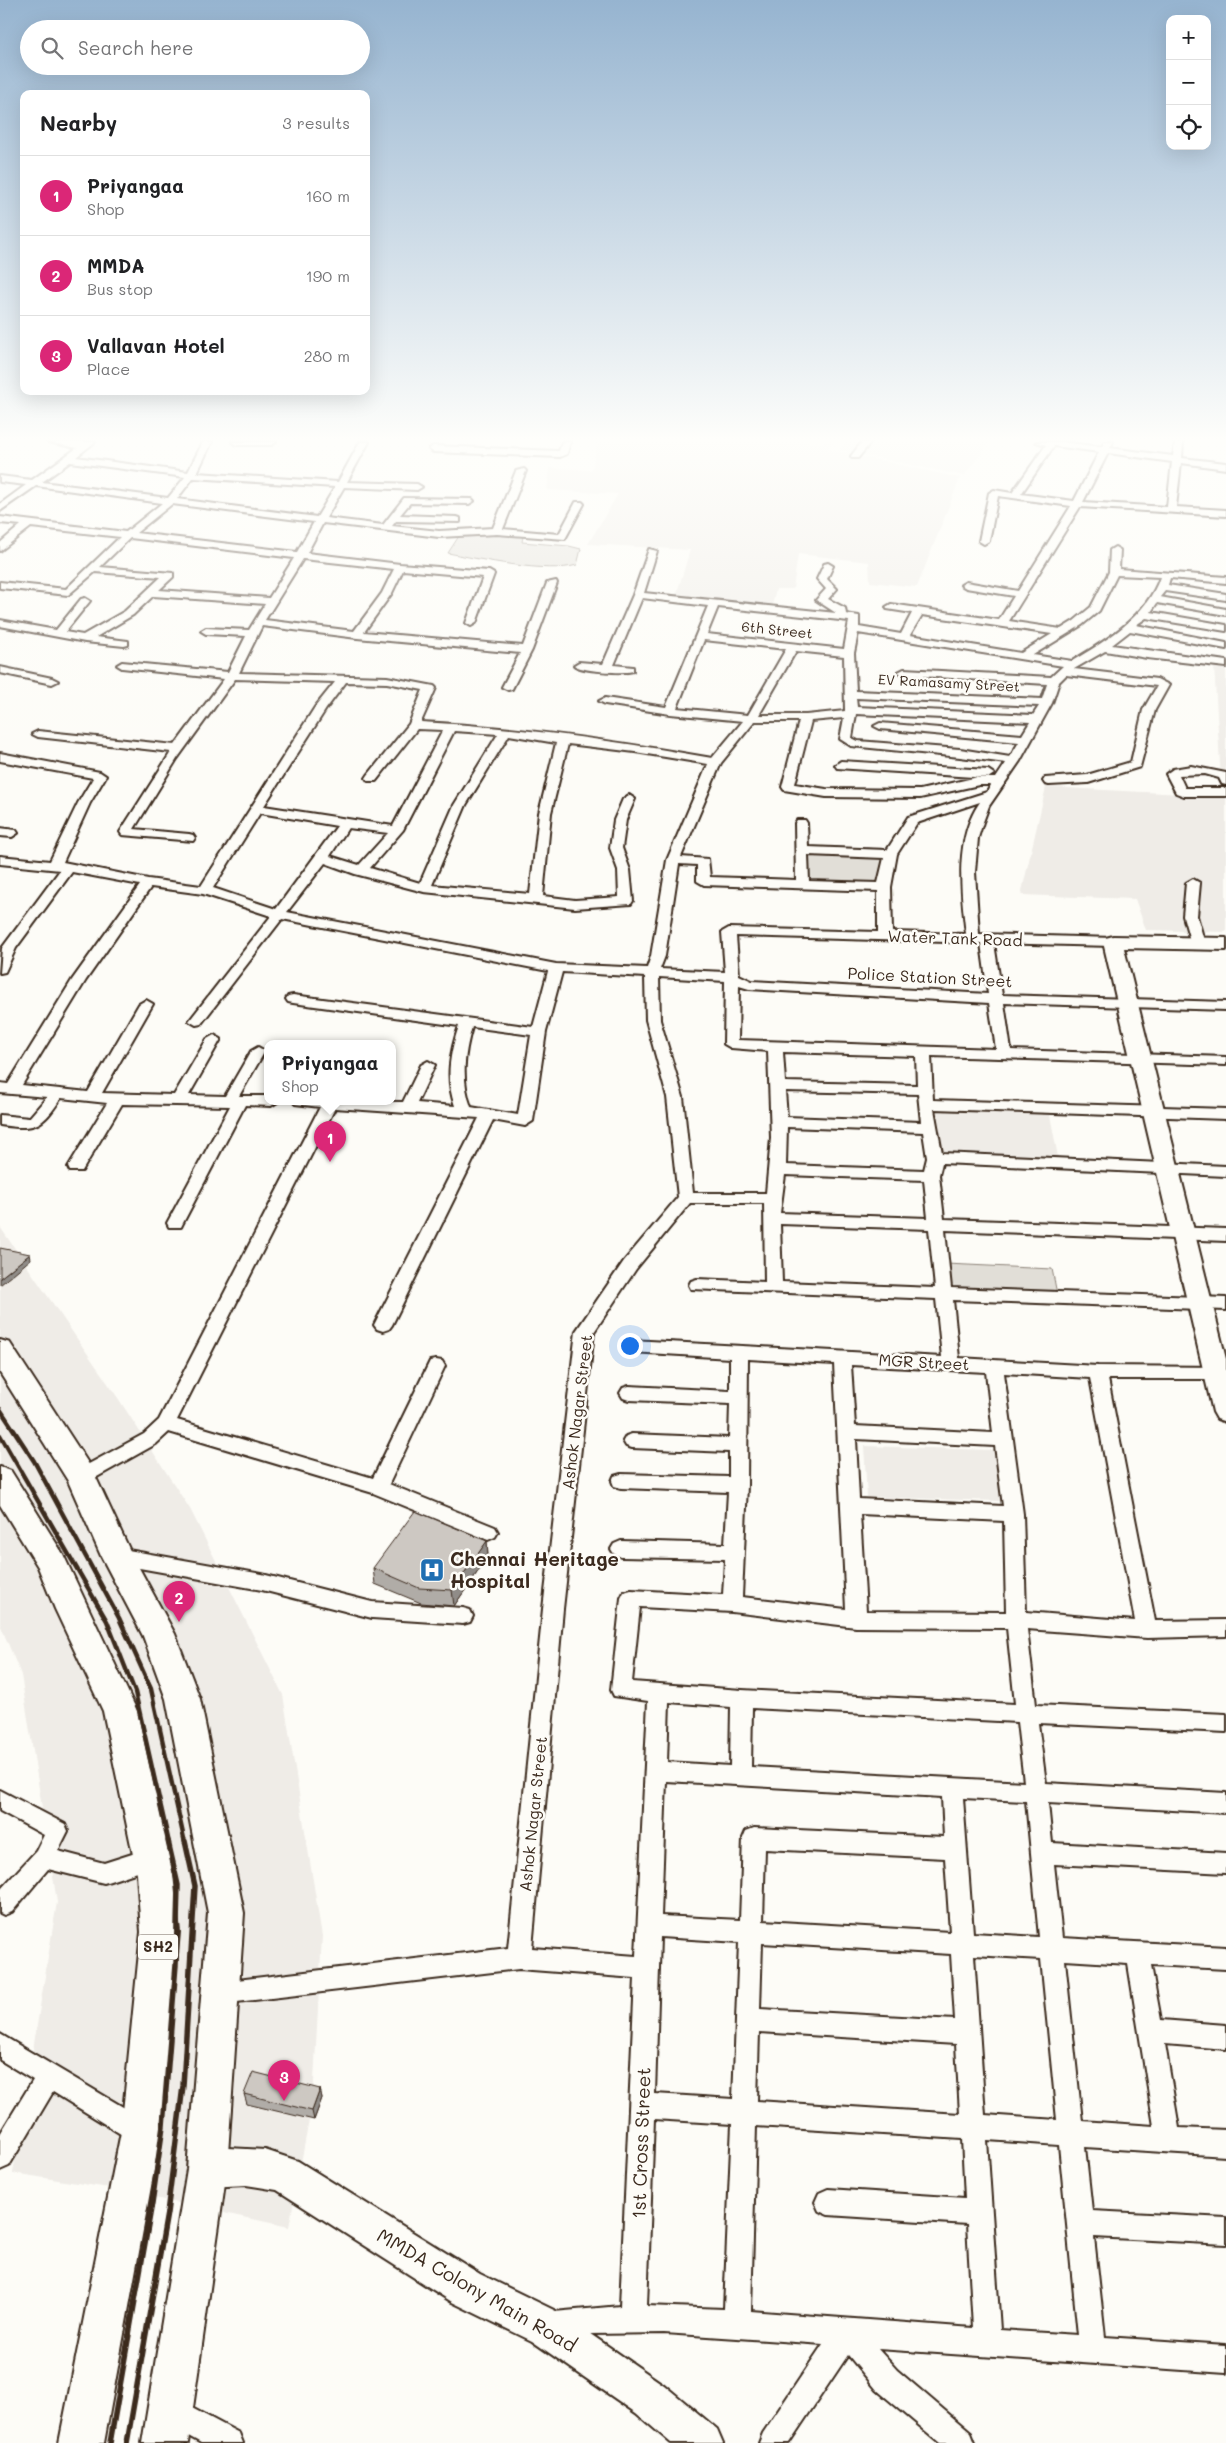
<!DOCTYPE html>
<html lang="en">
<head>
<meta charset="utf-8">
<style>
  :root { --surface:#fff; --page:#f2f2f2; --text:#202124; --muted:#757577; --line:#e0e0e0; --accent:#db2777 }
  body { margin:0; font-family:Mali,sans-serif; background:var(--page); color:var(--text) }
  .controls { position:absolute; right:15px; top:15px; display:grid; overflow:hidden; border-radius:10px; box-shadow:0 5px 20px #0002 }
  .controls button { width:45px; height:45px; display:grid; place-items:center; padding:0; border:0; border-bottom:1px solid var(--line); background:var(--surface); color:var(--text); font:25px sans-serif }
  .you { position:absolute; left:629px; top:1345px; width:18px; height:18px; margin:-12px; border:4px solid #fff; border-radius:50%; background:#1a73e8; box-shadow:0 0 0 8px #1a73e833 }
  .badge { display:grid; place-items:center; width:32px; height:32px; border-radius:50%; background:var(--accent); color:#fff; font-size:16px; font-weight:700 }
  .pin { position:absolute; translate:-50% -41px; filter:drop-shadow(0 1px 2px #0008) }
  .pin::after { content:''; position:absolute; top:26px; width:18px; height:15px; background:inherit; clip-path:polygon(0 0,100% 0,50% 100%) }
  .popup { position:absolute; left:264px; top:1040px; width:132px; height:65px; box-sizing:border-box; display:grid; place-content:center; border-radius:10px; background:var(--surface); filter:drop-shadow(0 1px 4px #0005); font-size:16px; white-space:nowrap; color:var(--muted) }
  .popup b { font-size:19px; color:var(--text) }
  .popup::after { content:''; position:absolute; left:50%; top:100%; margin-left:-10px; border:10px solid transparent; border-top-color:var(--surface) }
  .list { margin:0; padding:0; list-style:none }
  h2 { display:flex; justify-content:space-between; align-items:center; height:65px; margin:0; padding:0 20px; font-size:21px }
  h2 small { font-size:16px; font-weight:400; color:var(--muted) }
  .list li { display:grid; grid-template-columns:32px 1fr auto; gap:15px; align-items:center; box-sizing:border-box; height:80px; padding:0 20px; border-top:1px solid var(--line) }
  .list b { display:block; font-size:19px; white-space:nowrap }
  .list p { margin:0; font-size:16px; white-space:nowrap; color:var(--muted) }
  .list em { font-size:16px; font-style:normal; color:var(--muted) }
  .icon { flex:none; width:28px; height:28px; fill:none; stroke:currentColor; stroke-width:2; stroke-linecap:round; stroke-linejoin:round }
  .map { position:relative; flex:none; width:1226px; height:2443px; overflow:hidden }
  .search { position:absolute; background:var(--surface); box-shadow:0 5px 20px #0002; left:20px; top:20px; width:350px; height:55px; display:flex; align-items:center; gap:12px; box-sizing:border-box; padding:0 18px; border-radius:28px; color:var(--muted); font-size:19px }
  .panel { position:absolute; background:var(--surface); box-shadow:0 5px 20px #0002; left:20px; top:90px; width:350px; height:305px; border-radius:10px }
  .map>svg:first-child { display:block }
</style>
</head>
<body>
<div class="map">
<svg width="1226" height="2443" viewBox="0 0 1226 2443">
  <rect width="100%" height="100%" fill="#fdfcf7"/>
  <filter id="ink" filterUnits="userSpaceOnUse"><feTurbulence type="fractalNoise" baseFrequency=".02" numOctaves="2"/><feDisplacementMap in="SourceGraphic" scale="10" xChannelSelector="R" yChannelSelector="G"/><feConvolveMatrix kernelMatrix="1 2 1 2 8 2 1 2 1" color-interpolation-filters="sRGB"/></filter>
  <g filter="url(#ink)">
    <!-- built -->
    <path fill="#efece7" d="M597,442h236l-5,7 132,29 -43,109 -47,-5 -1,-20 -71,-8 -5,35h-17l-4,17 -96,-10 14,-46 -102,-6 30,-50 -71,-4 3,-22 42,2z
      M845,442h145l-26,34 -125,-26z
      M1214,666l12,2v264l-80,-2 -11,-31 -114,-4 25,-108 176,9z
      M934,1106l115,4 9,47 -119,-4z
      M0,1227l118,171 72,111 93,186 39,241 -9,163 -24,128 -180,-39 -96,-15 44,-271 -36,-227 -21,-51z
      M864,1446l130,4 7,51 -134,-4z"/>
    <!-- green -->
    <path fill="#e1ded7" stroke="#8e847a" d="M461,533h35l27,3 -1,6 47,4 12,3 -4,16c-30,9 -98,-6 -129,-12z
      M804,851l83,5 -6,30 -77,-3z
      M946,1264l106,5 5,25 -107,-4z"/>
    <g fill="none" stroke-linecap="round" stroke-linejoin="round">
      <defs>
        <path id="street" d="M48,442h47l-19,15 112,15 15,-30h9l-15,31 141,9 22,-40h9l-22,40 70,2 5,3 -5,3 -73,-3 -18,31 57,7 21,-27 68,1 2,2 -5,3 -59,-1 -10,12 57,2 3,1v4l-64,-1 -4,5 47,5 54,-3 23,-57 8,-2 2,2 -23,58 56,5 17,-32h6l2,2 -19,35 -68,-5 -58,3 -116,-14 -16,30 93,11 89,7 5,3 -18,49 -5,3 -5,-3 17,-46 -80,-7 -11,23 -28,39 159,14 24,-63 9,-2 1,2 -25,67 -20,39 -4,1 -6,-3 18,-34 -163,-15 -95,-12 -23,47 148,4 47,9 2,2 -15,34c98,5 195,19 291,36l31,-37 -73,-7 -65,-10 -6,-3 6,-3 61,9 42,-101 -66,-8 -28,67 19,2v4c-9,3 -53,0 -59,-6l5,-3 24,2 30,-69 16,-46 8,2 -13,42 192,20 -20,-13 10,-11 -9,-10 7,-15 4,-1 5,3 -6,13 10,10 -9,10 17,9 1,6 13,2v11l42,7 11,-21 -25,-4 -1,-2 5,-3 108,16 15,-24 -48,-8 -5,-3 5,-3 52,9 53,-85 -73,-10 -9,45 -5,3 -5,-3 10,-48 5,-3 18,3 34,-48 -10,-3h26l40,5 2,-5h9l-3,6 63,8 2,-14h8l-1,16 44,5v6l-45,-6 -5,44 50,3v6l-146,-9 -71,114 52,8 13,-8 17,-14 18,-35 1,-22 5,-3 5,3 -1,19 107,8v6l-56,-5 -2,7 58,9v6l-61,-9 -5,6 66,12v6l-69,-12 -6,9 75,13v6l-80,-13 -10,7 90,18v6l-96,-18 -18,14 114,16v6l-79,-9 -42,-7 -31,18 83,10 12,6 -14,25 -15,57 -52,16 -39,2 -4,-1 -2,-3 2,-3 42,-3 44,-13 12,-52 14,-24 -91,-11 -7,7 -7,21 -32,58 -31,45 -6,16 -5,16 -3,34 4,62 134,4 7,4 -7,4 -119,-3 8,52 224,7v8l-222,-7 7,47 215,7v8l-295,-9 2,44 293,9v10l-292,-10 8,44 284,13v10l-284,-13 -3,12 5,44 282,10v12l-281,-11 6,58 275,10v12l-273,-10 6,58 139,8 128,1v12h-118l47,242 71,-1v16l-79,2 -120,-9 9,76 190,9v18l-188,-9 8,60 180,10v20l-178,-10 4,40 174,10v20l-172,-9 8,74 164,9v22l-75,-4 10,55 65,5v24l-61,-5 14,84 47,2v26l-141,-9 7,64 134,7v26l-132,-7 11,100 121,8v28l-348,-24 19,21 74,63 4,10h-35l-63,-53 -29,-35 -59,88h-30l4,-10 60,-89 -159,-11 -74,1 -36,4 -9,-4 -4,-9 4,-9 9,-4 66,-6 15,-328 -116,-9 -299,35 -8,-3 -4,-8 4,-8 8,-3 288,-34 35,-339 33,-278 48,-70 54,-64 -11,-100 -21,-77 -1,-43 -83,-5 -16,60 -13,89 -8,5 -32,-6 -101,205 -3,4 -6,2 -6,-2 -3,-4 105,-207 -144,-10 -158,312 196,58 57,-117 6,-1 6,1 3,5 -56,118 106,43 3,5 -3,5 -7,3 -7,-3 -108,-44 -204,-61 -13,12 -68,38 -7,2 -7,-2 -2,-5 2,-5 70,-38 15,-14 161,-313 -25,-3 -2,-3 110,1 18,-37 7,-4 7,4 -18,38 38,3c-10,-27 -5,-54 4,-80l-166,-23 -5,-1 -2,-3 2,-3 5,-1 240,32 15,-56 -266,-52 -81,105 -5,1 -7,-4 82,-105 -68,-22 -52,-7 -65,93 -64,105 66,7 51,-88 7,-4 7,4 -51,89 72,2 33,-56 7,-4 7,4 -32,56 36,1 26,-45 7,-4 7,4 -26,45h29v5h11l-8,5 -26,-1 -62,118 -2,4h-12l-2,-4 63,-117 -108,-2 -40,67h-12l-2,-4 39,-64 -46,-5c-19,30 -27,32 -61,27v-10l29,3 18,-21 -47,-4v-10l8,1 64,-104 68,-95 -68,-13 -56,76 -11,24 -5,1 2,-25 58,-78 -60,-6v-8l50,5 28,-58 15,-25 -93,-17v-8l100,19 6,4 -16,27 -27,59 85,17 53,7 114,-179 20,-25 -100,-3 -58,80 -43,70 55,5 4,1 2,3 -2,3 -71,-6 -2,-3 51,-80 -133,-15 -6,-3 6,-3 137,14 49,-66 -102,-11 -5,-3 5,-3 106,10 18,-36 -40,-2 -5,-3 5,-3 43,2 16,-26 -112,-8 -20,19 -37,22 32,4v4l-4,1 -39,-4 -85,-16v-6l56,10 25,-31 4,-1 5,3 -25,31 18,3 42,-24 36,-34 -66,-5 -27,23 -68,-7v-6l66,7 54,-52 -89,-10 -31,24v-8l21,-18 -21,-2v-6l126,15 36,-29 -126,-17 -36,25v-7l26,-19 -26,-3v-6l32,4 45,-32zM1054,446l45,6 -25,49 -53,-7zM1108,453l64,9 -5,45 -84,-5zM70,462l115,15 -17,21 -126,-16zM193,478l142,9 -18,30 -140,-18zM172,504l142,18 -17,30 -161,-19zM130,538l164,20 -25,40 -110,-8 14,-13v-4l-73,-6zM303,559l91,10 -12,24 -28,38 -89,-11zM1117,575l43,2c-13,39 -54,64 -88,84l-39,-6 49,-30 17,-14zM718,607l131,14 -5,28 -137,-15zM922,615l130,19 -31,19 -111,-18zM858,633l205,33 -12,11 -147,-8 -6,3 6,3 143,9 -5,15 -186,-8 -2,-38zM704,640l82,9 -38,66 -71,-7zM796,651l48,5 1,55 -39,4h-47zM346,682l41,1 36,7 -14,34 -41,51 -2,3 2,3h8l41,-52 26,1 -50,96 -129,-20 62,-97zM856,698l183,8 -6,9 -176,-8zM856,714l174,8 -8,13 -142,-12 -6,3 6,3 139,13 -9,15 -50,-8 -102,-8 -6,-3zM844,718l-4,21 11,7 109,11 46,6 -10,15 -18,-1 -58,13 -94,-1 -31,-5 16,-63zM755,721h44l-17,66 2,3 42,7 94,1 59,-13h12l-4,7 -79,25 -21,33 -79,-3 -1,-24 -2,-3h-8l-2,3 1,57 -86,-3 -2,-18 -27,-2 40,-94zM454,731l44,3 -44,71 -34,78 -50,-15 33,-38zM509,735l47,8 -17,70 -9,81 -98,-9 34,-80zM568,744l67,8 73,12 -41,96 -16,96 -4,12 -91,-4 -269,-52 38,-49 30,11 69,18 151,16 56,-4 2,-3 -3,-31 -8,-22 4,-28 9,-21 -6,-4 -6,4 -9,21 -4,28 8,22 1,27 -44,3 -32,-4 8,-83zM980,802c-26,37 -19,90 -14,132l-74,-2 -1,-45 6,-33 20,-31zM260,813l77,13 -61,83 -63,-21zM348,828l40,5 -29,32 -29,-9zM808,855l76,3 -6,25 -69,-2zM679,864l18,1v16l7,4 174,6v41l-149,-4 -7,4 3,40 -65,-3 5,-13zM736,936l245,7 7,51 -236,-13 -13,-6zM659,977l66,4 -1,63 7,4 37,3 3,87 -5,55h-73l-10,-96 -23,-77zM739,986l10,3 240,14 7,46 -258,-9zM472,1027l59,8 -13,80 -47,-8c-10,-27 -7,-53 1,-80zM783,1052l133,4 1,29 -132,-3zM785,1091l133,3 3,28 -134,-5zM787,1127l136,5 4,26 -3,12 -138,-5zM785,1175l139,5 4,38 -148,-5zM690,1203h74l1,79 -68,-3 -6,2 -2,4 2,4 245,10 6,58 -311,-17 -6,2 -3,4 3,4 6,2 99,6v33l-101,-5 -6,2 -3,5 3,5 6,2 101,4 -1,34 -97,-4 -6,2 -3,5 3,5 6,2 97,4v25l-108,-3 -7,2 -2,5 2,5 7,2 107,4 -3,52 -104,-3 -7,3 -3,5 3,5 7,3 104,2 -2,36 -92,-5 -7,2 -3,6 -10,92 3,6 34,5 -12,255 -104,-8 31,-339 31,-277 42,-63zM780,1224l149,5 6,59 -153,-6zM748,1359l86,5 12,245 -104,-12 5,-112zM851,1365l135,7 7,61 -138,-7zM1004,1373l86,5 45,243 -109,-9 -3,-98zM856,1439l139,7 8,60 -144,-7zM860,1514l144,7 2,91 -140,-1zM640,1607l92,5 124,15 151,1 8,76 -273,-14 -110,-8zM669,1702l62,5 -1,59 -63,-4zM752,1708l265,14 7,60 -273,-15zM666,1781l276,16 2,40 -190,-9 -8,3 -3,7 -3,82 -79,-4zM963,1798l63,3 13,136 -66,-4zM765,1849l180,9 5,74 -187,-11zM660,1937l79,5 -6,157 -78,-5zM762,1943l189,11 4,66 -195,-11zM974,1955l67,4 16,161 -72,-5zM1065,1960l63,4 26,162 -72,-5zM759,2032l197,12 4,70 -203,-13zM654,2119l78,5 -8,185 -77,-3zM756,2126l206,13 3,59 -137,-9 -9,4 -4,9 4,9 9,4 139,9 6,104 -222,-17zM987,2140l72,5 19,190 -78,-5z
          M232,442h44l-4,3h-36z
          M562,442h8l-3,12 -7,3 -127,-5 -4,-3 4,-3 126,5z
          M862,442h9l-13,16h-6l-1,-2z
          M0,667l52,11 6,3 -6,3 -52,-11z
          M841,761l147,9 6,4 -6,4 -151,-10 -2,-3z
          M1191,766l35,7v12l-4,-1 -3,-6 -14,-4 -26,1 6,13h41v8h-42l-8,-3 -10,-19 7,-5z
          M0,828l16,2 2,3 -6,4 -12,-1z
          M1193,879l7,4 -3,33 8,28 -7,4 -7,-4 -8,-28 3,-33z
          M117,1548l145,26 110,28 91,6 7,2 3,6 -3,6 -7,2 -91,-6 -110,-28 -145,-26 -7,-3 -3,-5 3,-5z
          M0,1790l65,34 3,7 -10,20 46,12 47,-15 8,3 3,7 -3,7 -55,18 -56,-14 -36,43 -8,3 -4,-2v-23l36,-39 8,-16 -44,-24z
          M0,2034l150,89 3,9 -3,9 -9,3 -9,-3 -79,-49 -44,74 -9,4v-36l33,-54 -33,-20z
          M173,2398l66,35 4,10h-42l-38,-21 -4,-10 4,-10z"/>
        <path id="secondary" d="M1113,936l113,2v12l-102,-2 102,411v63l-9,-3 -4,-7 -110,-470 3,-4z
          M227,2148l38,2 33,11 182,113 80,39 104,72 53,44 6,14h-52l-35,-30 -104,-72 -80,-39 -175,-112 -31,-5 -39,2 -13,-5 -5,-13 5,-13 13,-5z"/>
        <path id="primary" d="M0,1340l10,3 82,126 39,84 44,81 25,65 44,214 -17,256 -39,274h-46l45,-274 21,-256 -42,-214 -23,-63 -42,-80 -33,-75 -68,-108z
          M0,1467l11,4 52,83 74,157 36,163 6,58 -18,200 -57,311h-45l62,-311 20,-200 -4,-58 -34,-163 -48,-102 -17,-42 -38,-62z"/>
      </defs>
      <!-- street casing -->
      <use href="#street" stroke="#3b2a1e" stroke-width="4"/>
      <!-- secondary casing -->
      <use href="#secondary" stroke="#3b2a1e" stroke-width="4"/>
      <!-- primary casing -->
      <use href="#primary" stroke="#3b2a1e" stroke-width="4"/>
      <!-- street -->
      <use href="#street" fill="#fdfcf7" fill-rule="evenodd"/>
      <!-- secondary -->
      <use href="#secondary" fill="#fdfcf7" fill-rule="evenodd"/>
      <!-- primary -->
      <use href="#primary" fill="#fdfcf7" fill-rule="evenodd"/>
      <!-- rail-far1 -->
      <path stroke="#3b2a1e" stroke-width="4.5" d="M0,1409l34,52 85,157 32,71 34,154
        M0,1435l107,186 28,71 34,151"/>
      <!-- rail -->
      <path stroke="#3b2a1e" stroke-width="5.5" d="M110,2443l42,-240 11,-77 13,-161 2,-80 -10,-44
        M127,2443l40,-230 16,-127 12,-200 -10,-45"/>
    </g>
    <!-- wall -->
    <path fill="#b0aca7" stroke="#3b2a1e" d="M487,1541l1,16 -34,49 -33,-3 -46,-19 -2,-16z
      M320,2089l2,9 -8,22 -67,-16 -3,-10z"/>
    <!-- shaded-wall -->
    <path fill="#908c88" stroke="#3b2a1e" d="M30,1254l1,5 -31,26v-7z
      M487,1541l1,16 -34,49 -2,-16z
      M320,2089l2,9 -8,22 -2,-9z"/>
    <!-- building -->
    <path fill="#cdc8c2" stroke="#3b2a1e" d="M0,1248l30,6 -30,24z
      M415,1511l72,30 -35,49 -33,-2 -46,-20z
      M253,2072l67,17 -8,22 -68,-17z"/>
  </g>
  <!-- sky -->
  <linearGradient id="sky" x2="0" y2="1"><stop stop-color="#96b4d0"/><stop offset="0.56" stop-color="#fefefb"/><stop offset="1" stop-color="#fefefb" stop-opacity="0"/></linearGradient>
  <rect width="1226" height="784" fill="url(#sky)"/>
  <!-- icons -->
  <defs>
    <symbol id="hospital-square" viewBox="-11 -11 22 22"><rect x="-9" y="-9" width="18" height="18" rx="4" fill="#1f6fb2" stroke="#fdfcf7"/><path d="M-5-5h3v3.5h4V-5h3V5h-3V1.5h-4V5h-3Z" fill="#fff"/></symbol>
  </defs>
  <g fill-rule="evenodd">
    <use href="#hospital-square" x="418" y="1556" width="28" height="28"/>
  </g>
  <g text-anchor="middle" stroke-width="5" stroke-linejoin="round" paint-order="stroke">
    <!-- far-street labels -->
    <g font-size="14" fill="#3b2a1e" stroke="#fdfcf7">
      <text transform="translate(777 630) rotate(6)" y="5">6th Street</text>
      <text transform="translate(949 683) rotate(3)" y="5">EV Ramasamy Street</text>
    </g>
    <!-- shield labels -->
    <rect fill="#fdfcf7" stroke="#75695f" stroke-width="1" x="138" y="1934.5" width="40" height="25" rx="4"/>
    <g font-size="15" font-weight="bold" fill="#3b2a1e">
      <text x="158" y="1952">SH2</text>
    </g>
    <!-- street labels -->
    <g font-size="16" fill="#3b2a1e" stroke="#fdfcf7">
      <text transform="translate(955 938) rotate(2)" y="6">Water Tank Road</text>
      <text transform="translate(930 977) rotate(3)" y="6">Police Station Street</text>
      <text transform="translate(924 1362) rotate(3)" y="6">MGR Street</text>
      <text transform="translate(577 1412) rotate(-83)" y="6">Ashok Nagar Street</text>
      <text transform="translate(533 1814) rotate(-84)" y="6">Ashok Nagar Street</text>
    </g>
    <!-- near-poi labels -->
    <g font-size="19" font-weight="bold" fill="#3b2a1e" stroke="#fdfcf7" text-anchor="start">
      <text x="450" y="1566">Chennai Heritage<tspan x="450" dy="22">Hospital</tspan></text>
    </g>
    <!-- near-street labels -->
    <g font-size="19" fill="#3b2a1e" stroke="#fdfcf7">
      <text transform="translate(641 2143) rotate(-88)" y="7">1st Cross Street</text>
      <text transform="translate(477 2290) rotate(30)" y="7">MMDA Colony Main Road</text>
    </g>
  </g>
</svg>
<div class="controls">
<button>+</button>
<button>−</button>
<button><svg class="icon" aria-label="locate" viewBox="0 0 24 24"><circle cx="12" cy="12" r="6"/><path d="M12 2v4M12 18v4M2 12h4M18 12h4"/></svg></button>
</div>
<div class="you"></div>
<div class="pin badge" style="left:330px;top:1162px">1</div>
<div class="popup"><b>Priyangaa</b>Shop</div>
<div class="pin badge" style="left:179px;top:1622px">2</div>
<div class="pin badge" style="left:284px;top:2101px">3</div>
<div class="search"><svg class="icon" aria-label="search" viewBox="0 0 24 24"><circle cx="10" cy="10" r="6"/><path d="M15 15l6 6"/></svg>Search here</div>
<section class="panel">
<h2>Nearby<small>3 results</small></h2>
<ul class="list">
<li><span class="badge">1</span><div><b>Priyangaa</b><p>Shop</p></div><em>160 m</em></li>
<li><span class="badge">2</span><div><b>MMDA</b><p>Bus stop</p></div><em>190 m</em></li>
<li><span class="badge">3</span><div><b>Vallavan Hotel</b><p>Place</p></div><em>280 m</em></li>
</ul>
</section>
</div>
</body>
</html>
